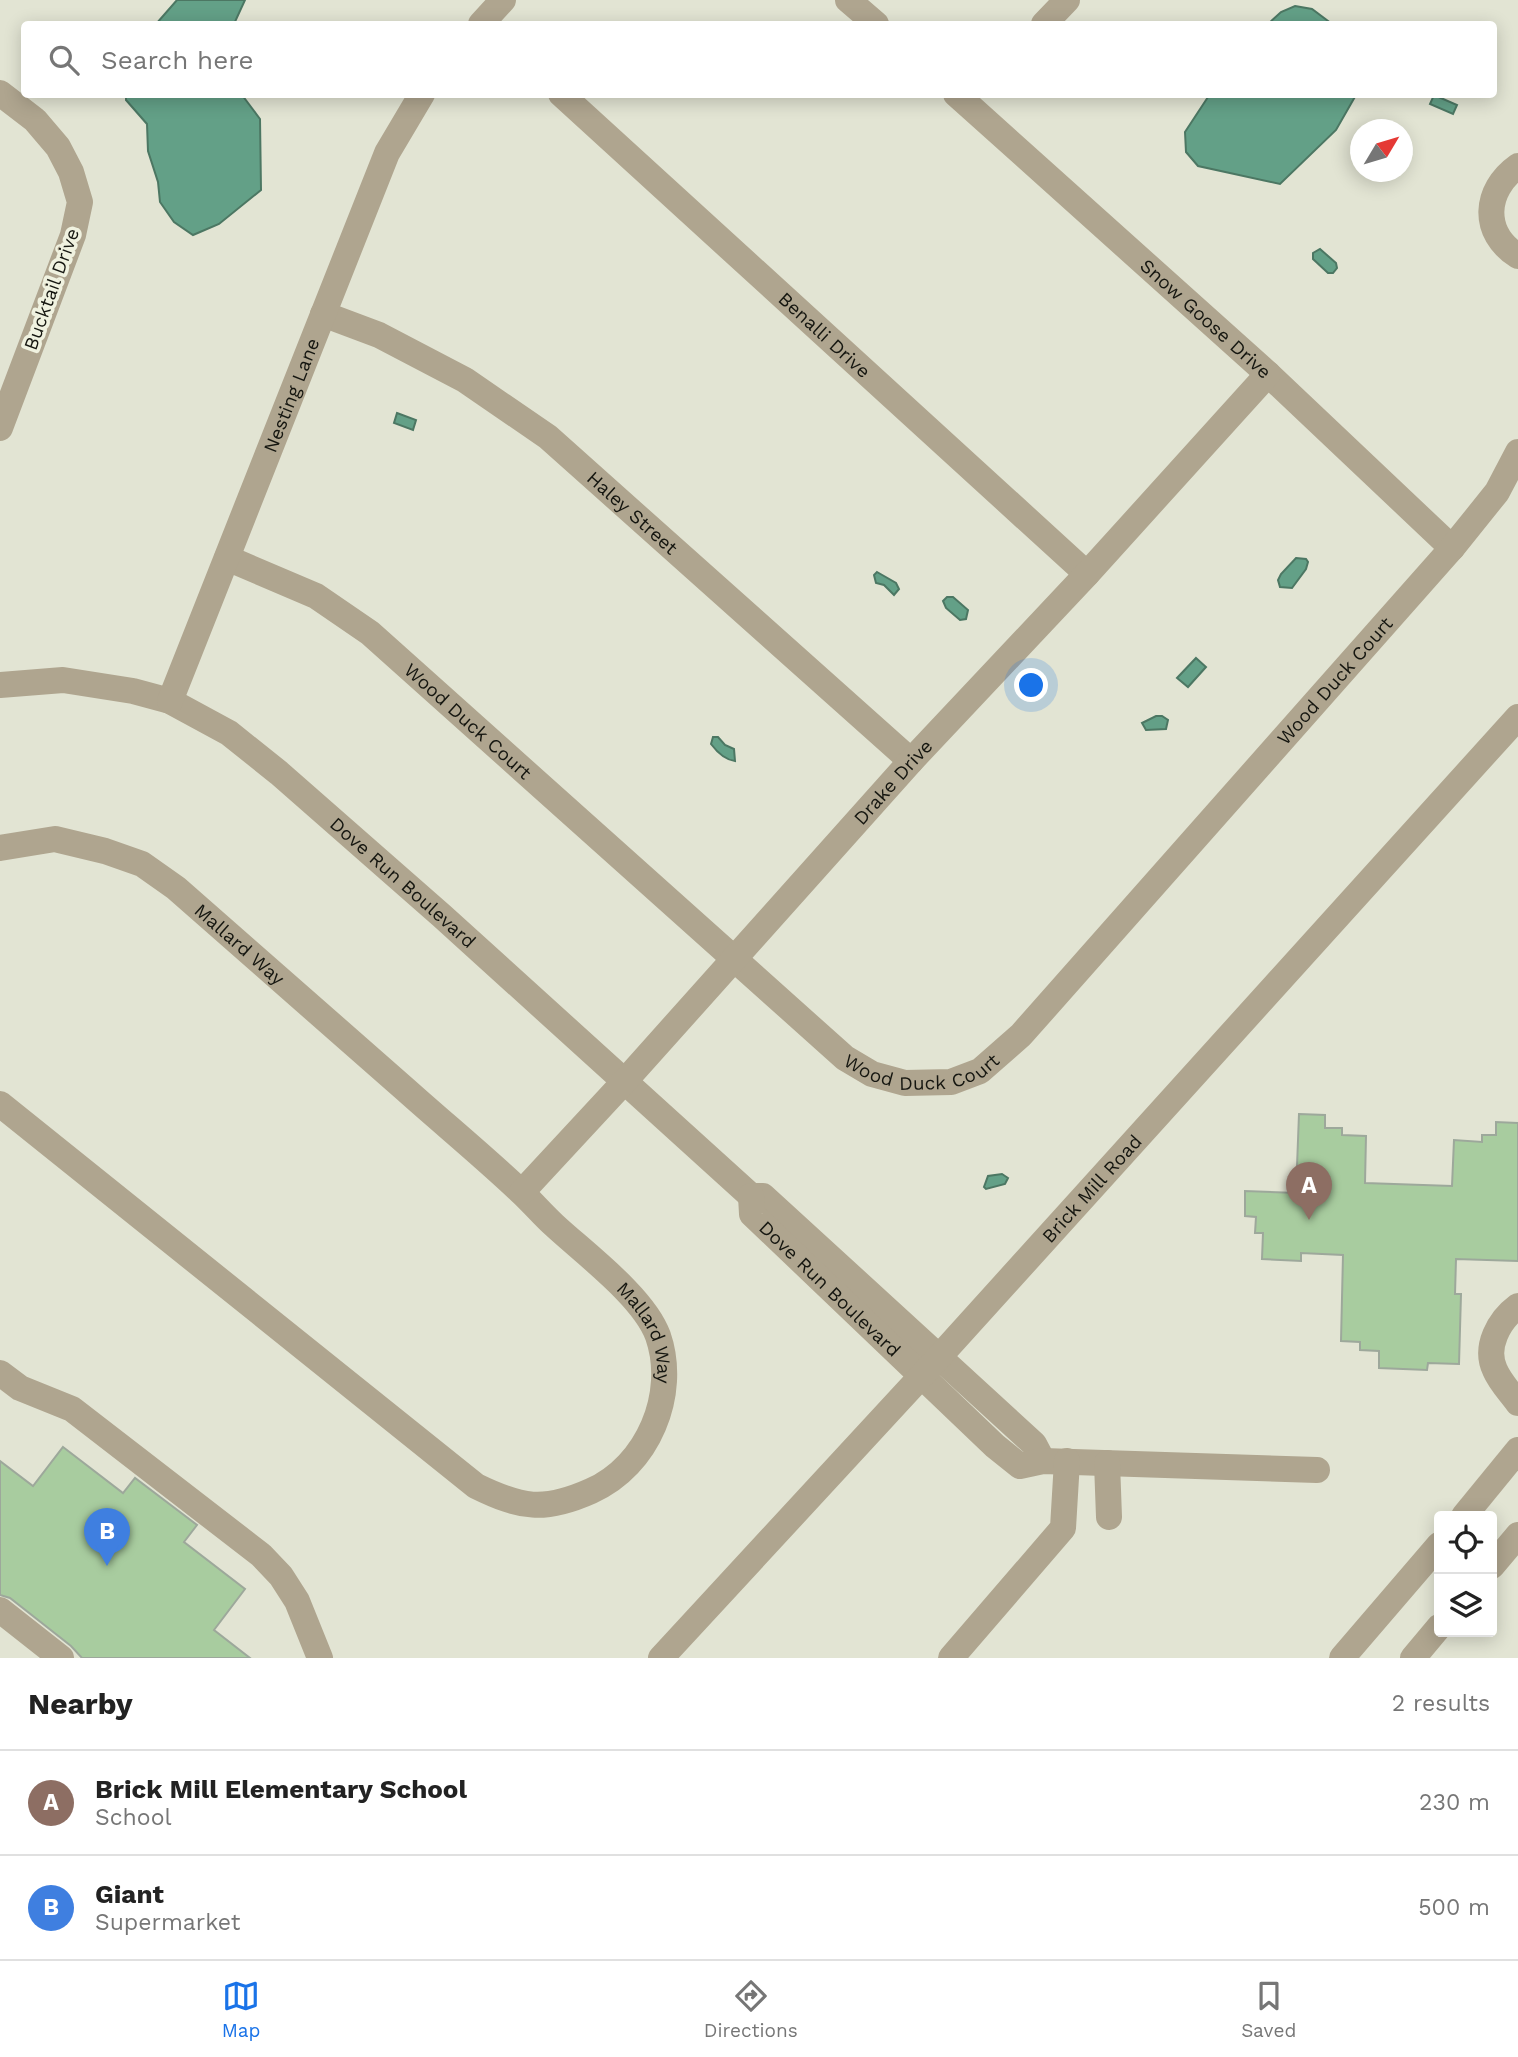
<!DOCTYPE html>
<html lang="en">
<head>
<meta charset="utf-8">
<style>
  :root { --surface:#fff; --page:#f6f6f6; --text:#222; --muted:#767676; --line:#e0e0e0; --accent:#1a73e8 }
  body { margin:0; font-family:"Work Sans",sans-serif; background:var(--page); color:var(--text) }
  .controls { position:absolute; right:21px; bottom:21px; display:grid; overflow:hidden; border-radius:7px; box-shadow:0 4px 18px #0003 }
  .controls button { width:63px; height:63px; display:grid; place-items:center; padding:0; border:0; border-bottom:2px solid var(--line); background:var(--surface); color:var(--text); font:35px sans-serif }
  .compass { position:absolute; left:1350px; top:119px; width:63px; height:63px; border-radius:50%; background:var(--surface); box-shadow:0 4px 18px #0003; rotate:52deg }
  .you { position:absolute; left:1032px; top:686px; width:24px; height:24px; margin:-18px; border:5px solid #fff; border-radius:50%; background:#1a73e8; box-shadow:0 0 0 10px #1a73e833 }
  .badge { display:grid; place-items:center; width:46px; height:46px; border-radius:50%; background:var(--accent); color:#fff; font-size:23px; font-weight:700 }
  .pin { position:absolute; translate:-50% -58px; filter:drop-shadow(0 2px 4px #0008) }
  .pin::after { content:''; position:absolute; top:37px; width:24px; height:21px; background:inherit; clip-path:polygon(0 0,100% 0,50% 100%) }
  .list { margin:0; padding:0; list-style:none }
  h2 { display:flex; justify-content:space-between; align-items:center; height:91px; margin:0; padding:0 28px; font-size:30px }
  h2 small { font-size:23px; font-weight:400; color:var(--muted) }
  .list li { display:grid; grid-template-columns:46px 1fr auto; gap:21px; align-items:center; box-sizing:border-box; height:105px; padding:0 28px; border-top:2px solid var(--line) }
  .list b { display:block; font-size:26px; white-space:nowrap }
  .list p { margin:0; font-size:23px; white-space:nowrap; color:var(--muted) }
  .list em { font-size:23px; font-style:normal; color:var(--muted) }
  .icon { flex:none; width:38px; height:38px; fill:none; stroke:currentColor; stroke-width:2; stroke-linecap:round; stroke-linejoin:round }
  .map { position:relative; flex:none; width:1518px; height:1658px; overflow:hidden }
  .search { position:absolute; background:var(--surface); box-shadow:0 4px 18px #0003; left:21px; right:21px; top:21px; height:77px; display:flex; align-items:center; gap:18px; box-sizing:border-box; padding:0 24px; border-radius:7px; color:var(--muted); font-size:26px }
  .sheet { height:301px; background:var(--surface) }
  nav { display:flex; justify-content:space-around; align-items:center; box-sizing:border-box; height:98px; border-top:2px solid var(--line); background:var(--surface); font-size:19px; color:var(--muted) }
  nav a { display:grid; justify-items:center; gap:4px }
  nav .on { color:var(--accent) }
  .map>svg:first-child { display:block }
</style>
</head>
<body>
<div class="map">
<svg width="1518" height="1658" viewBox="0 0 1518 1658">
  <rect width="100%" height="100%" fill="#e2e4d3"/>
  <!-- water -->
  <path fill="#63a087" stroke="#4c7763" stroke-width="2" d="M177,0h68l-11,24h-78z
    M1295,6l17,3 20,15h-64l13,-12z
    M1210,94h146v1l-20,35 -56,54 -82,-18 -12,-14 -1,-20z
    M126,95h116l18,24 1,71 -42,34 -26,11 -19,-13 -14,-20 -2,-20 -10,-31 -1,-27 -21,-24z
    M1434,95l23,10 -4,9 -23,-10z
    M1320,249l16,14 1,5 -4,5h-5l-15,-14v-6z
    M397,413l19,7 -3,10 -19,-7z
    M1296,558l10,1 2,3 -2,7 -14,19 -12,-1 -2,-7 3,-6z
    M877,572l19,11 3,6 -5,6 -10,-10 -8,-2 -2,-8z
    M947,597h6l15,13 -2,9 -6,1 -14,-12 -3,-7z
    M1196,658l10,9 -18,20 -11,-9z
    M1156,716h6l6,4 -2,9 -20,1 -4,-7z
    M713,737h5l7,8 9,4 1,12c-9,-1 -18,-9 -24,-17z
    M1002,1174l6,4 -3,6 -19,5 -2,-2 4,-11z"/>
  <!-- building -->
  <path fill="#a8cc9f" stroke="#9da89b" stroke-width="2" d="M1299,1114l26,1v13h17v7l24,1 -1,47 87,3 2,-46 28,2v-7h14v-13l22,1v138l-62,-2 -1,35h6l-2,70 -31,-1 -1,7 -48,-2v-17l-19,-1v-8l-19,-1 2,-86 -42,-2v8l-39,-2 1,-26h-8l1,-16 -11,-1v-25l51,2z
    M63,1447l60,46 12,-15 62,47 -13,17 61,47 -31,41 36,28h-168l-11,-12 -61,-48 -10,-3v-134l33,25z"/>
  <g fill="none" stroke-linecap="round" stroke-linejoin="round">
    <!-- minor -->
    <g stroke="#afa58f" stroke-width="26">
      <path d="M848,0l28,24"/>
      <path d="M481,24l22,-24"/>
      <path d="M1044,24l23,-24"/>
      <path d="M0,93l35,27 23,27 13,25 9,30 -7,33 -73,193"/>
      <path id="s1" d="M561,94l526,480"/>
      <path id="s2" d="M956,94l312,280 184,174"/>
      <path d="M1518,166c-34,24 -37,67 0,90"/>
      <path id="s3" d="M323,314l56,21 86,45 83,57 363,324"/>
      <path id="s4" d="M227,558l89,38 54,37 475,425 27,16 33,9 46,-1 29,-11 41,-36 431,-487 45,-56 21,-40"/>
      <path id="s5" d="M0,685l63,-5 70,11 37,10 59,32 50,40 163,143 309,280h12l271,248 9,17"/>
      <path id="s6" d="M170,701l217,-548 35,-59"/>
      <path id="s7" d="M0,848l55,-9 50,12 37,13 34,24c76,67 153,134 230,202 38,34 77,66 114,101 12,11 22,23 34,34 30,28 90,72 104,111 20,58 -10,130 -67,155 -47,21 -70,17 -115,-5l-476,-382"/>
      <path id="s8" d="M522,1192l102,-110 287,-321 176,-187 181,-200"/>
      <path id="s9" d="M751,1196l1,18 243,232 25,20 23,-5 274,9"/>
      <path d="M1518,1306c-19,14 -34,41 -23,64 5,12 15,22 23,33"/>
      <path d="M0,1373l20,15 52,21 189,146 20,21 16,25 23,57"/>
      <path d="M1107,1463l2,54"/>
      <path d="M1464,1516l54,-66"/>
      <path d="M1492,1566l26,-31"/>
      <path d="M0,1610l61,48"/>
      <path id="s10" d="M661,1658l278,-301 579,-640"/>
      <path d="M951,1658l112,-130 4,-67"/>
      <path d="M1342,1658l97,-113"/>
      <path d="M1413,1658l26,-31"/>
    </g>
  </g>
  <g text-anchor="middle" stroke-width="7" stroke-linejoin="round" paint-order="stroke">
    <!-- street labels -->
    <g font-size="19" fill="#151610" stroke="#f0f2e0">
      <text transform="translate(51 289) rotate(-70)" y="7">Bucktail Drive</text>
      <text dy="7" stroke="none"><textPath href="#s2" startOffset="336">Snow Goose Drive</textPath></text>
      <text dy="7" stroke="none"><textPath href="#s1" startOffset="357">Benalli Drive</textPath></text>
      <text dy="7" stroke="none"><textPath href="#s6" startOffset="329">Nesting Lane</textPath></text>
      <text dy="7" stroke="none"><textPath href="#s3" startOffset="371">Haley Street</textPath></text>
      <text dy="7" stroke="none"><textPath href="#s4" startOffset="1470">Wood Duck Court</textPath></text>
      <text dy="7" stroke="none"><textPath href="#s4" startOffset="294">Wood Duck Court</textPath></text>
      <text dy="7" stroke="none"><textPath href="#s8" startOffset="553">Drake Drive</textPath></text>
      <text dy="7" stroke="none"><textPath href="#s5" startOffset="469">Dove Run Boulevard</textPath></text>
      <text dy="7" stroke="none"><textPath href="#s7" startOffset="273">Mallard Way</textPath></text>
      <text dy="7" stroke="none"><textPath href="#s4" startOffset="882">Wood Duck Court</textPath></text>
      <text dy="7" stroke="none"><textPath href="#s10" startOffset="637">Brick Mill Road</textPath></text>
      <text dy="7" stroke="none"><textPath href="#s9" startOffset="126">Dove Run Boulevard</textPath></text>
      <text dy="7" stroke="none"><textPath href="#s7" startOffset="840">Mallard Way</textPath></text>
    </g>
  </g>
</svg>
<div class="controls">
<button><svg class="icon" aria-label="locate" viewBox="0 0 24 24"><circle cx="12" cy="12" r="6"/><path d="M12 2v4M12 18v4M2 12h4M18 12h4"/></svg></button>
<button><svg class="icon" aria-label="layers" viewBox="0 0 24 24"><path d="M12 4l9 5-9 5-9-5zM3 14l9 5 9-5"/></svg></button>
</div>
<svg class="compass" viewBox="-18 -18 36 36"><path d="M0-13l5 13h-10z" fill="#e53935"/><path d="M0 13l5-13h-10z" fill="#767676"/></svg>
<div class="you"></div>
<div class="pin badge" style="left:1309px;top:1220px;background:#8d6e63">A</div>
<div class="pin badge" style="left:107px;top:1566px;background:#3f7fe0">B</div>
<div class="search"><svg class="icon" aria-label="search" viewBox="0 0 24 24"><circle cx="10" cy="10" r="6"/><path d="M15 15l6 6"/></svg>Search here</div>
</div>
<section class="sheet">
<h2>Nearby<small>2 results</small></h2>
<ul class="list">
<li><span class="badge" style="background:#8d6e63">A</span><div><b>Brick Mill Elementary School</b><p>School</p></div><em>230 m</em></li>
<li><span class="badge" style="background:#3f7fe0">B</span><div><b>Giant</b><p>Supermarket</p></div><em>500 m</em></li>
</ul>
</section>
<nav>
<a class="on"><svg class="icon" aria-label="map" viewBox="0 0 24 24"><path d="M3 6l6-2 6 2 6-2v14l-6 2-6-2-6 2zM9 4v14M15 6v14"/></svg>Map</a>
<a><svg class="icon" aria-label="directions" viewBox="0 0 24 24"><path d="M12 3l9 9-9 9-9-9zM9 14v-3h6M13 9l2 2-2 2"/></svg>Directions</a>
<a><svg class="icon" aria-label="saved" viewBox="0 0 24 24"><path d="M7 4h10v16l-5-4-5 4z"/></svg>Saved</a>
</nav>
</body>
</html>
